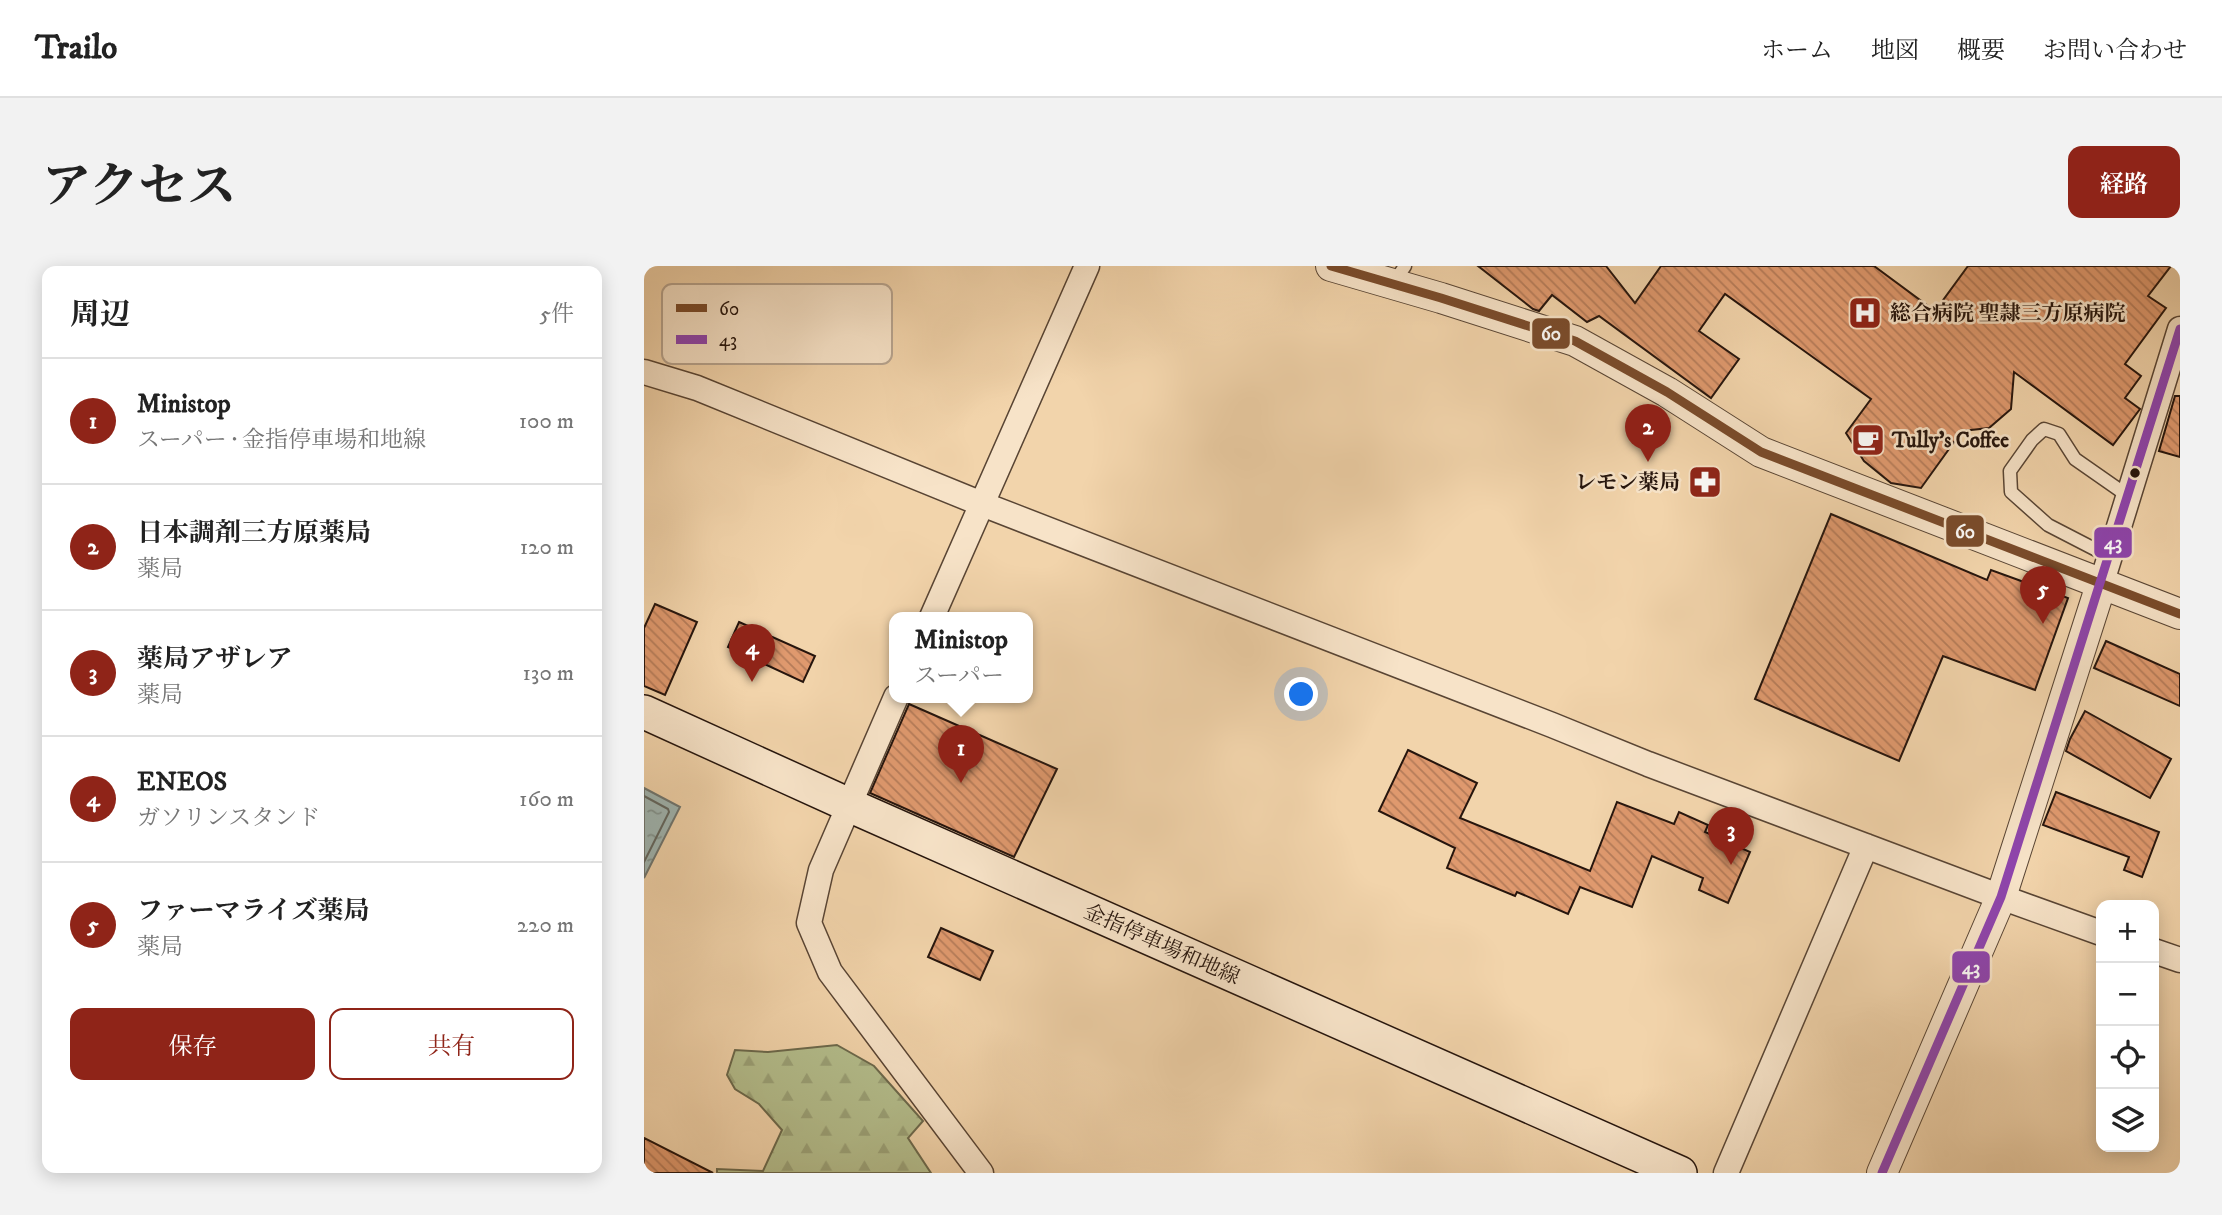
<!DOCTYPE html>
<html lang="ja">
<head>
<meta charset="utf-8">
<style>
  :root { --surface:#fff; --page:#f2f2f2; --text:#222; --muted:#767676; --line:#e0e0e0; --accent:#8f2418 }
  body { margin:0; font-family:"IM FELL DW Pica","Noto Serif JP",serif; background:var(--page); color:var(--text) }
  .controls { position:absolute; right:21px; bottom:21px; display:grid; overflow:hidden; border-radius:14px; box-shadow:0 4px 18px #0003 }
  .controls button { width:63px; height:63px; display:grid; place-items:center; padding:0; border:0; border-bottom:2px solid var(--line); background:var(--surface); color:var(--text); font:35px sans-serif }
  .you { position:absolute; left:658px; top:429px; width:24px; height:24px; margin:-18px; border:5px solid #fff; border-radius:50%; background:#1a73e8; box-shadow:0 0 0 10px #1a73e833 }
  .badge { display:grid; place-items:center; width:46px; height:46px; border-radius:50%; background:var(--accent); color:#fff; font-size:23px; font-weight:700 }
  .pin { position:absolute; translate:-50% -58px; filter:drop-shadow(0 2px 4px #0008) }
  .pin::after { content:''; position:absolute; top:37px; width:24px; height:21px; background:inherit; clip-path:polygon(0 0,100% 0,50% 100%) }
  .popup { position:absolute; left:245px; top:346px; width:144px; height:91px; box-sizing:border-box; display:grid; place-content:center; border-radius:14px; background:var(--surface); filter:drop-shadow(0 2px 5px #0005); font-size:23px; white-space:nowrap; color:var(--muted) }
  .popup b { font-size:26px; color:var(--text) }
  .popup::after { content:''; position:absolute; left:50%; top:100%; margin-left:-14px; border:14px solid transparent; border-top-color:var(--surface) }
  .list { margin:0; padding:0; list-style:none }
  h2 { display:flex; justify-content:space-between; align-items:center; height:91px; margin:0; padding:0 28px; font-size:30px }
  h2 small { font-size:23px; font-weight:400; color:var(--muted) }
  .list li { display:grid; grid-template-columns:46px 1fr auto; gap:21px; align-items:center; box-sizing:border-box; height:126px; padding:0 28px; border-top:2px solid var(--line) }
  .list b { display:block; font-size:26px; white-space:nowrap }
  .list p { margin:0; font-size:23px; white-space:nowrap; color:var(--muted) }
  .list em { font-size:23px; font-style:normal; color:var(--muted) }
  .actions { display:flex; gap:14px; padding:21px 28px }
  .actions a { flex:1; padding:16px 0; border:2px solid var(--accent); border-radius:14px; text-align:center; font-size:24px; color:var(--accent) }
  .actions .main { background:var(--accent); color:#fff }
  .icon { flex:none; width:38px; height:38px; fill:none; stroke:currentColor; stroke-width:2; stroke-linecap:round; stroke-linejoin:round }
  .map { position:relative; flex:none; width:1536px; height:907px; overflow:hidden; border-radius:14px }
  header { display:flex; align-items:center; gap:42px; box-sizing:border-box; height:98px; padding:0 35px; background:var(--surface); border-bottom:2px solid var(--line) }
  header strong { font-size:33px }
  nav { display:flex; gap:38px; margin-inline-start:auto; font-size:24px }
  .intro { display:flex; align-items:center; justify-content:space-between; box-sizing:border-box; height:168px; padding:0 42px }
  h1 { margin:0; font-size:49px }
  .button { padding:18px 32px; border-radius:14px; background:var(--accent); color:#fff; font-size:24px; font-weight:700 }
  main { display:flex; gap:42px; padding:0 42px }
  aside { flex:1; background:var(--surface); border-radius:14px; box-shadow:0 4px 18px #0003 }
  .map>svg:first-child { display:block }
</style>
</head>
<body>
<header>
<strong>Trailo</strong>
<nav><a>ホーム</a><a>地図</a><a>概要</a><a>お問い合わせ</a></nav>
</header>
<div class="intro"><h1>アクセス</h1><a class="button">経路</a></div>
<main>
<aside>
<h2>周辺<small>5件</small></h2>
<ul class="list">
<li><span class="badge">1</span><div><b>Ministop</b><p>スーパー · 金指停車場和地線</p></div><em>100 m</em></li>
<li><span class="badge">2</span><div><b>日本調剤三方原薬局</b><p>薬局</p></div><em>120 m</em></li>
<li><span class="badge">3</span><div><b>薬局アザレア</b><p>薬局</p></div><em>130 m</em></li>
<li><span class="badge">4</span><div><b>ENEOS</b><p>ガソリンスタンド</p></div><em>160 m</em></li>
<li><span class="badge">5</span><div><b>ファーマライズ薬局</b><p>薬局</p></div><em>220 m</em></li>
</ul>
<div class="actions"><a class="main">保存</a><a>共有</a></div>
</aside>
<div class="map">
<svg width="1536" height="907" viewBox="0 0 1536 907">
  <defs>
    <pattern id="forest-firs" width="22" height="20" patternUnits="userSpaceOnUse" patternTransform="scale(1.75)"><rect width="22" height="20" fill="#b4be8d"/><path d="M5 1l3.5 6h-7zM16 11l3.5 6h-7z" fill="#9ba278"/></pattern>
    <pattern id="water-ripples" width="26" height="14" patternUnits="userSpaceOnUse" patternTransform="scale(1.75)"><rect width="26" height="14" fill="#9fb6b3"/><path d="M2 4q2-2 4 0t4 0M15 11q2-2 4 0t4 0" fill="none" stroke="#819390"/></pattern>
    <pattern id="building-back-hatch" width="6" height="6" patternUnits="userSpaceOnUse" patternTransform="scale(1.75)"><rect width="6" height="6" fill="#df996e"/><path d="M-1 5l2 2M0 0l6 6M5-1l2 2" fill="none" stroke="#b57c59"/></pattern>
  </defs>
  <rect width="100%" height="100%" fill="#f2d4ab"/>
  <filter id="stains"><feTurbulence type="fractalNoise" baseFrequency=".00286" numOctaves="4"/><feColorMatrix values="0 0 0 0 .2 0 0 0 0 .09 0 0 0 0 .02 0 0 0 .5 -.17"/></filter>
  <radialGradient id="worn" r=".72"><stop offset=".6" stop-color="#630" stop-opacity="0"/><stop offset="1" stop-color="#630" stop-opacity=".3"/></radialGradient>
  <!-- forest -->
  <path fill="url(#forest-firs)" stroke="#6d6a4d" stroke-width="2" d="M193,779l37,21 49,55 -15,17 23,35h-214v-4l46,2 19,-41 -23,-26 -24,-15 -8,-14 8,-25 33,2z"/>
  <!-- water -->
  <path fill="url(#water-ripples)" stroke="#6f7671" stroke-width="2" d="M0,522l36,19 -36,71z"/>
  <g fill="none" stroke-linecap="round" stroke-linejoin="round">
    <!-- shore -->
    <path stroke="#626660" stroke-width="2" d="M0,530l24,13 1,3 -25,50"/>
  </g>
  <!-- building -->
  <path fill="url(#building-back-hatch)" stroke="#26150d" stroke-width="2" d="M834,0h128l29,37 26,-37h213l61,45 33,-45h203l-23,30 18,12 -41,56 16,12 -16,22 15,11 -27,36 -99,-73 -3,37 -22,19 -27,3 -41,57 -30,-5 -27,-22 -18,-28 25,-34 -146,-105 -26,37 40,28 -28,39 -112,-82 -12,6 -35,-27 -13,16 -6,-2z
    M1531,130h5v61l-21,-6z
    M1187,248l156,66 4,-10 77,28 -33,92 -92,-34 -44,105 -144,-62z
    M11,338l42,18 -32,73 -21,-9v-58z
    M95,356l76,34 -12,26 -75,-35z
    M1462,375l74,33v32l-86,-38z
    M265,438l148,65 -43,88 -144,-64z
    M1441,445l86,48 -21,39 -84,-47 4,-12z
    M764,484l69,33 -17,35 130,53 27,-69 57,22 5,-12 29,13 -3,7 45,20 -22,51 -29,-13 4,-12 -51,-22 -20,51 -52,-20 -12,27 -51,-22 -2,4 -68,-28 8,-20 -76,-37z
    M1412,526l103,40 -17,45 -18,-7 5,-13 -86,-32z
    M297,662l52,23 -13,29 -52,-23z
    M0,872l69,35h-69z"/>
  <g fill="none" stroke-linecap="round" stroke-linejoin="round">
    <defs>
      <path id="service" d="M749,18l12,-18
        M1466,291l-62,-32 -37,-33 -1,-21 22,-31 12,-11 15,5 16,25 53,37"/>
      <path id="minor" d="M0,106l53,16 285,116 570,221 96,39 353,133 100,36
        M1457,319l79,-256
        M288,351l155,-351
        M252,431l-75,173 -12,53 21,49 151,201
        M1510,685l26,9
        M1082,907l140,-327"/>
      <path id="tertiary" d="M687,0l110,32 134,43 92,51 94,60 419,162
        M1238,907l119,-276 100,-312"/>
      <path id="secondary" d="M0,446l205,93 831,368"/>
    </defs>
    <!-- service casing -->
    <use href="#service" stroke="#594534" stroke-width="15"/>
    <!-- minor casing -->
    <use href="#minor" stroke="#594534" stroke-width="27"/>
    <!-- tertiary casing -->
    <use href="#tertiary" stroke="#594534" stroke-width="32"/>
    <!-- secondary casing -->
    <use href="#secondary" stroke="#26150d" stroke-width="36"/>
    <!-- service -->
    <use href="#service" stroke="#f7e3c8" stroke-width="12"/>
    <!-- minor -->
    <use href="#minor" stroke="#f7e3c8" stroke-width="24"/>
    <!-- tertiary -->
    <use href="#tertiary" stroke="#f7e3c8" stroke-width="30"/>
    <!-- secondary -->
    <use href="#secondary" stroke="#f7e3c8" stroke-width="33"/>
    <defs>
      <path id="bus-1" d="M687,0l110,32 134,43 92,51 94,60 419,162"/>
      <path id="bus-2" d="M1238,907l119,-276 179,-568"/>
    </defs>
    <!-- bus-1 casing -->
    <use href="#bus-1" stroke="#f7e3c8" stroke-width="14"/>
    <!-- bus-2 casing -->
    <use href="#bus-2" stroke="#f7e3c8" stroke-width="14"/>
    <!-- bus-1 -->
    <use href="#bus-1" stroke="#7a4b2a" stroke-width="9"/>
    <!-- bus-2 -->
    <use href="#bus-2" stroke="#8e44ad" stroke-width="9"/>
  </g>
  <!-- icons -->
  <defs>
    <symbol id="hospital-square" viewBox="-11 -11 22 22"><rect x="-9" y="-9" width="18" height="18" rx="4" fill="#8f2418" stroke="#f7e3c8"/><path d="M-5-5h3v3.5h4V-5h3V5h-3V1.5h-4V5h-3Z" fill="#fff"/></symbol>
    <symbol id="cafe-square" viewBox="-11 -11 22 22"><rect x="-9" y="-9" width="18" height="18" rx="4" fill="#8f2418" stroke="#f7e3c8"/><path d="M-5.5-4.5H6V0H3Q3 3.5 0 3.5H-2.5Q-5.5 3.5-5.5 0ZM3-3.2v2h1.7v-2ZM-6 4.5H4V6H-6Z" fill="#fff"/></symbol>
    <symbol id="pharmacy-square" viewBox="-11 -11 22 22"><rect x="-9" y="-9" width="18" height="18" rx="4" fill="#8f2418" stroke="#f7e3c8"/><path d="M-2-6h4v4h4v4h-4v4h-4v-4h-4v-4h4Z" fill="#fff"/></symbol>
  </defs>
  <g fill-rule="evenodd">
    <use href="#hospital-square" x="1202" y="28" width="38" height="38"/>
    <use href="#cafe-square" x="1205" y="155" width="38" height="38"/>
    <use href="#pharmacy-square" x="1042" y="197" width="38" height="38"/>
  </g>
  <!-- markers -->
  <circle fill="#26150d" stroke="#f7e3c8" stroke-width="2.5" cx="1491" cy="207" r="6"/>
  <g text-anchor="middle" stroke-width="5" stroke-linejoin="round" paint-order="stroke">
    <!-- poi labels -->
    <g font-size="21" font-weight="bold" fill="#26150d" stroke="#f7e3c8" text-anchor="start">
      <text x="1246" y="54">総合病院 聖隷三方原病院</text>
      <text x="1248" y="181">Tully's Coffee</text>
      <text x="1036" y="223" text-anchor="end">レモン薬局</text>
    </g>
    <!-- street labels -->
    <g font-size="21" fill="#26150d" stroke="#f7e3c8">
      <text transform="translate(518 678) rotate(24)" y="7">金指停車場和地線</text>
    </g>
  </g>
  <!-- legend -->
  <rect x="18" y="18" width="230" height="80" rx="10" fill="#f7e3c8" stroke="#b8a590" stroke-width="2"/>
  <rect x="32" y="38" width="31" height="8" fill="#7a4b2a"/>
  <rect x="32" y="69" width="31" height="9" fill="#8e44ad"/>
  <g font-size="19" fill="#26150d">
    <text x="75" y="49">60</text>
    <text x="75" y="80">43</text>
  </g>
  <g stroke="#f7e3c8" stroke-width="2.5">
    <rect x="887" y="51" width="40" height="33" rx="7" fill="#7a4b2a"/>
    <rect x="1301" y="248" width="40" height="34" rx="7" fill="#7a4b2a"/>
    <rect x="1449" y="260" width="40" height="33" rx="7" fill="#8e44ad"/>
    <rect x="1307" y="684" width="40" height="34" rx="7" fill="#8e44ad"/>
  </g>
  <g font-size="19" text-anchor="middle" font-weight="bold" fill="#fff">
    <text x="907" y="74">60</text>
    <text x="1321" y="272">60</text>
    <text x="1469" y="283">43</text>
    <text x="1327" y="708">43</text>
  </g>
  <rect width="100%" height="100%" filter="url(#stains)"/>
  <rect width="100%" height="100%" fill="url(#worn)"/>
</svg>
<div class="controls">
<button>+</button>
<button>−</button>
<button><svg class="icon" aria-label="locate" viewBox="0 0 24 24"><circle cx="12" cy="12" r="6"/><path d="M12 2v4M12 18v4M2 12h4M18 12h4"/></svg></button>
<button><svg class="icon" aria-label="layers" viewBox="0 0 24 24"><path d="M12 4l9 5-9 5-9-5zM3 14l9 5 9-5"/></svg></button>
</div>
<div class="you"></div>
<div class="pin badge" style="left:317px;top:517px">1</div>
<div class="popup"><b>Ministop</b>スーパー</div>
<div class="pin badge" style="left:1004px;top:196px">2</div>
<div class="pin badge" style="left:1087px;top:599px">3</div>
<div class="pin badge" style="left:108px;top:416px">4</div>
<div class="pin badge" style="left:1399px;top:358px">5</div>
</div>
</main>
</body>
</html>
